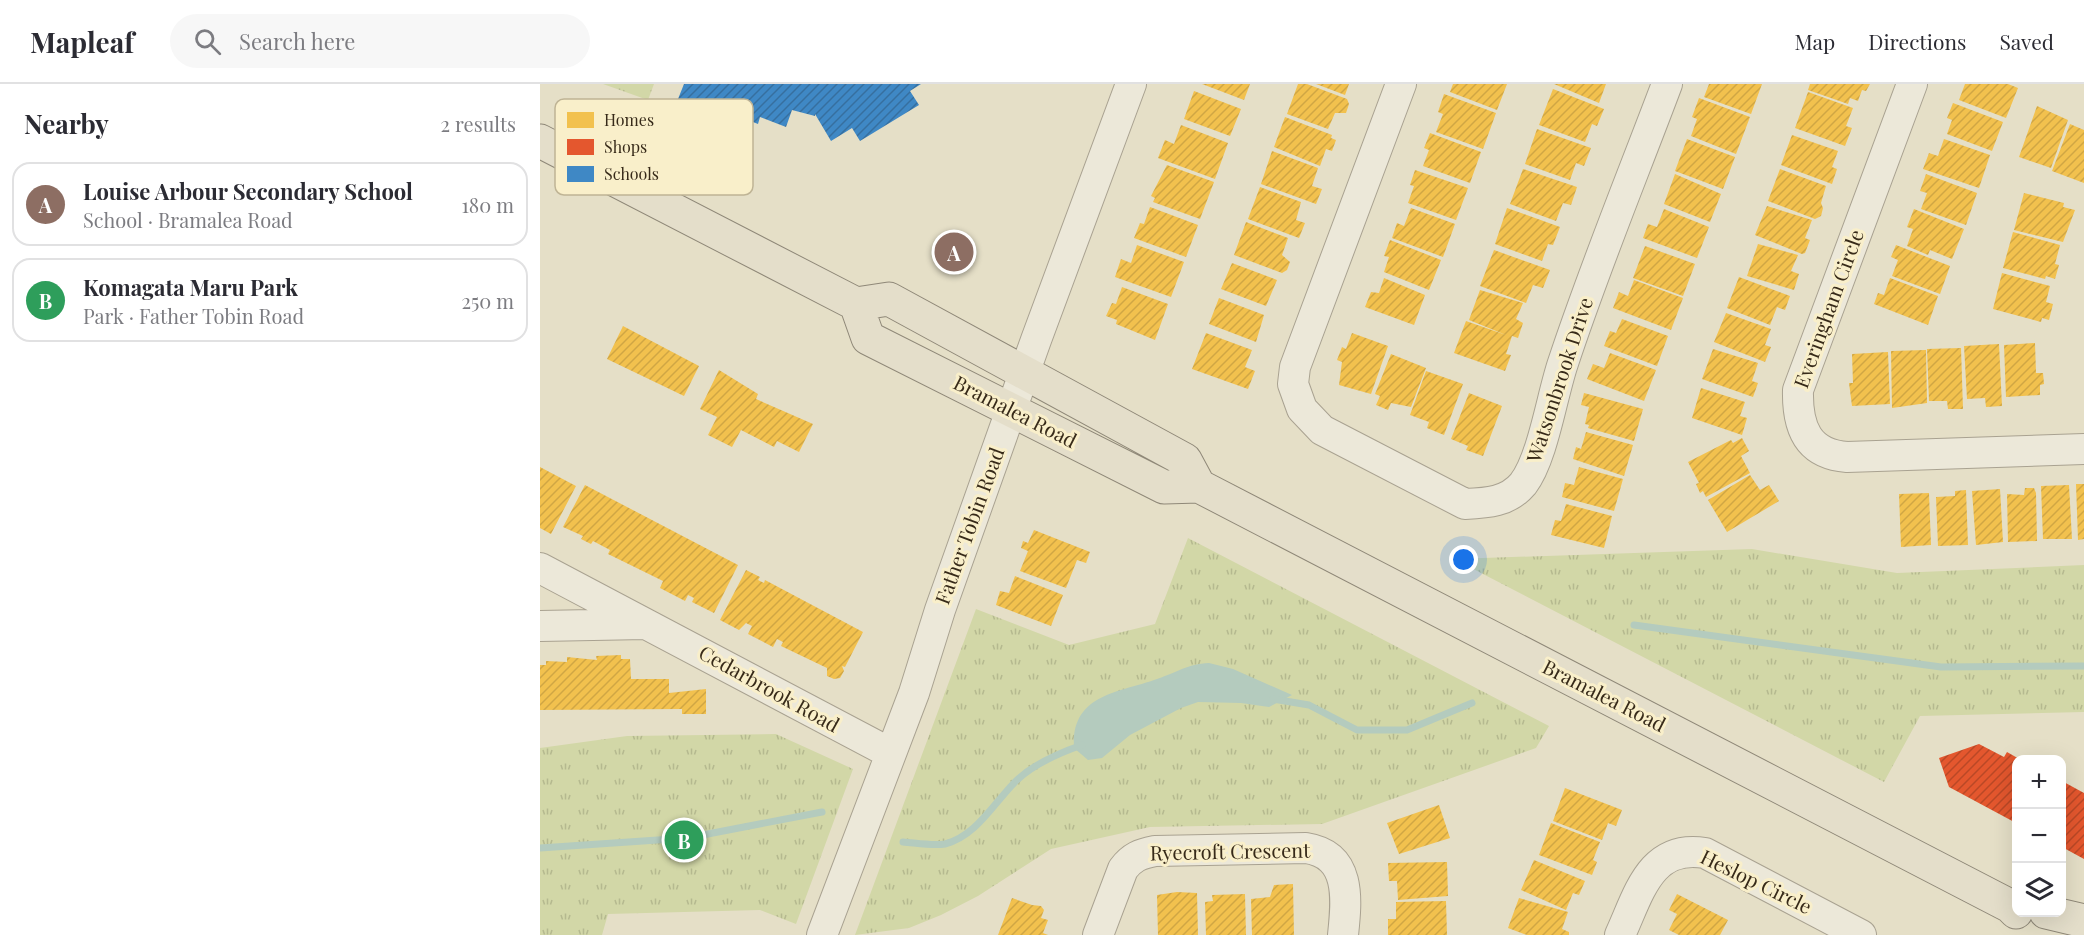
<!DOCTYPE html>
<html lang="en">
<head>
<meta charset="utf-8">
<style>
  :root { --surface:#fff; --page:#f7f7f7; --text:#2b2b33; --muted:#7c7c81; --line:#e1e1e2; --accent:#746956 }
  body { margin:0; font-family:"Playfair Display",serif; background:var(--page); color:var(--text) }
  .controls { position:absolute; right:18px; bottom:18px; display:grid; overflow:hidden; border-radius:12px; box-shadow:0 6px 24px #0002 }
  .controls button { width:54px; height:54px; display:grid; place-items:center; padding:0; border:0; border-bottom:2px solid var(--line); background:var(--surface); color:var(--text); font:30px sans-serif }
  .you { position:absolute; left:924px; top:476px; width:21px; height:21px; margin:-15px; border:4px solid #fff; border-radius:50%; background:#1a73e8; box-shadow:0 0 0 9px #1a73e833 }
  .badge { display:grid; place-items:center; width:39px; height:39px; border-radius:50%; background:var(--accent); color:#fff; font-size:20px; font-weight:700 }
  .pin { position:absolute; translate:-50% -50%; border:3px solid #fff; box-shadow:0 2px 6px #0006 }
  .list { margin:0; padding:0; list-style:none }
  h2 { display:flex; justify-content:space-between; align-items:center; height:78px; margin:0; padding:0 24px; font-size:26px }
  h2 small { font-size:20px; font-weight:400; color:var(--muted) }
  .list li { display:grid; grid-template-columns:39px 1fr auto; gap:18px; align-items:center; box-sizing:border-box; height:84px; margin:0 12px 12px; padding:0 12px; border:2px solid var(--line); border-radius:18px }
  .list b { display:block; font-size:22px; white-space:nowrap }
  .list p { margin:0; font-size:20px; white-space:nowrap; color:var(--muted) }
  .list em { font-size:20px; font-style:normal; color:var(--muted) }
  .icon { flex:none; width:33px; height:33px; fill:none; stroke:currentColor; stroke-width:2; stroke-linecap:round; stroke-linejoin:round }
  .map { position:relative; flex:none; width:1544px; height:851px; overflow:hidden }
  header { display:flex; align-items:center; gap:36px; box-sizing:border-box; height:84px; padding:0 30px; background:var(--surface); border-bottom:2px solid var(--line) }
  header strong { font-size:28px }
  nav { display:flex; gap:33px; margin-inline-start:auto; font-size:21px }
  .search { width:420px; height:54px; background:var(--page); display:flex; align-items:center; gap:15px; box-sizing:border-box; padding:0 21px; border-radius:33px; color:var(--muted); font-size:22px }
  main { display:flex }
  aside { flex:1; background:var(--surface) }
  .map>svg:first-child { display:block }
</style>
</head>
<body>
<header>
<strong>Mapleaf</strong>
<div class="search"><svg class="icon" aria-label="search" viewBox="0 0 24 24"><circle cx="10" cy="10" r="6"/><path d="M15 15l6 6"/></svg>Search here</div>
<nav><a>Map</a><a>Directions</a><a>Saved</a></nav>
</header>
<main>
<aside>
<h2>Nearby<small>2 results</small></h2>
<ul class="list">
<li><span class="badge" style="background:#8d6e63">A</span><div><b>Louise Arbour Secondary School</b><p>School · Bramalea Road</p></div><em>180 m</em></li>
<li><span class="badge" style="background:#2e9e5b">B</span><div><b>Komagata Maru Park</b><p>Park · Father Tobin Road</p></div><em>250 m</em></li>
</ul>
</aside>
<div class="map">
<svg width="1544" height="851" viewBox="0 0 1544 851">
  <defs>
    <pattern id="park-tufts" width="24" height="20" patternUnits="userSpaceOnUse" patternTransform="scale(1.5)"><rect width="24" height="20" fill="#d2d7a7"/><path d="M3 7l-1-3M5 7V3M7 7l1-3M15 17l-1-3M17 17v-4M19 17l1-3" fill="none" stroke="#b5b98f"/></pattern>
    <pattern id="homes-hatch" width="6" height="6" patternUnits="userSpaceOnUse" patternTransform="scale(1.5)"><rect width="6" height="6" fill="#f2c14e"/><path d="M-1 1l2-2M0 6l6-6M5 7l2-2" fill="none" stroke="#d0a644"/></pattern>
    <pattern id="shops-hatch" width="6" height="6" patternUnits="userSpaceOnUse" patternTransform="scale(1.5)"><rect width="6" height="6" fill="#e4572e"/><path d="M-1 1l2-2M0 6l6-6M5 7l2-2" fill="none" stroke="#ba4826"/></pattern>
    <pattern id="schools-hatch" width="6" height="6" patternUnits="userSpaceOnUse" patternTransform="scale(1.5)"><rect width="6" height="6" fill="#3f88c5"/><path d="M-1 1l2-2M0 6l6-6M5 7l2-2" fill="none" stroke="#366f9f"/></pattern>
  </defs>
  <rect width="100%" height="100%" fill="#e5dfc7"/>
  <!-- park -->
  <path fill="url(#park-tufts)" d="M63,0h51l-6,16z
    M648,454l361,188 -13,22 -214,76 -172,3 -99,22 -73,47 -37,19 -32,13 -54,7 121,-326 93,36 86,-21z
    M1212,465l145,24 187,-8v147l-164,4 -36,66 -430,-223z
    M236,650l77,35 -57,155 -36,-14 -152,4 -6,21h-62v-187l87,-12z"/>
  <!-- water -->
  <path fill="#b4cbbe" d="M669,579l24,6 59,26 -23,12 -28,-4 -43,-1 -17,6 -51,27 -28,23 -14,2 -14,-12c-3,-54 44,-55 83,-69 21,-7 30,-15 52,-16z"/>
  <!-- homes -->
  <path fill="url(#homes-hatch)" d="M662,0h48l-6,16z
    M758,0h9l40,15 2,5 -3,9h-11l-7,16 -41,-15z
    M776,0h33l-4,11z
    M913,0h54l-10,26 -47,-18z
    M1014,0h52l-7,19z
    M1169,0h53l-11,30 -47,-17z
    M1270,0h60l-4,7 -4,-1 -4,11 -8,-3 -2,6 -40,-14z
    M1425,0h43l10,4 -12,30 -47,-18z
    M1013,5l51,20 -7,17 -5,-2 -7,18 -46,-17z
    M654,7l47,18 -11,27 -46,-17z
    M1268,8l45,16 -7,18 6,2 -7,18 -50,-18z
    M904,10l52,19 -13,36 -47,-17 7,-18 -5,-2z
    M1159,14l51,19 -14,37 -45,-18 6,-17 -5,-2z
    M1413,19l50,19 -11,29 -45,-17 5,-14 -5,-2z
    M1497,22l31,14 -17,48 -32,-11z
    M745,33l47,18 -1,3 5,2 -4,11 -6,-2 -6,17 -46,-19z
    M1530,40l14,6v53l-32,-12z
    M641,41l47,18 -13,36 -57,-21 7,-18 9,4z
    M997,45l54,19 -7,18 -8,-3 -6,17 -45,-16z
    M890,49l51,19 -11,31 -47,-17 6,-16 -5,-2z
    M1252,51l46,16 -6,16 5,2 -5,15 -51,-19z
    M1147,55l48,18 -12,32 -48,-18z
    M1404,55l46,16 -11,33 -56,-19 6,-16 9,3z
    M732,67l46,17 -6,18 10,3 -6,15 -55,-20z
    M627,81l47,17 -14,37 -47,-17 2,-4 -4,-2z
    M983,85l54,18 -6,18 -8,-2 -7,18 -46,-17z
    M1240,85l46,17 -5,17 2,5 -2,8 -6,3 -47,-18z
    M875,86l53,18 -12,32 -48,-17 6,-17 -4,-1z
    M1135,90l46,20 -11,28 -46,-18z
    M1386,90l51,19 -11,32 -45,-16 6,-16 -7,-2z
    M720,103l41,15 -5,18 9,3 -6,15 -51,-19z
    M1484,109l40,10 -1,4 12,3 -12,32 -49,-12z
    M1227,122l45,14 -7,18 5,2 -5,13 -3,1 -47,-19z
    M610,123l48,18 -12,32 -52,-19 6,-15 4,1z
    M871,124l44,16 -12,33 -51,-19 5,-15 7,3z
    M967,124l53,19 -7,18 -5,-1 -6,17 -47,-17z
    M1124,125l45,18 -12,31 -54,-20 5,-14 9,3z
    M1374,125l50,20 -12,30 -22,-9 -2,5 -21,-9 6,-17 -6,-2z
    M706,138l42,16 -6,17 8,7 -3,8 -5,3 -48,-18z
    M1473,148l47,13 -5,19 4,1 -4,14 -9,-3 -1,3 -42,-11z
    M850,156l51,20 -12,30 -45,-18 5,-15 -5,-1z
    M1218,160l40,11 -7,16 8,3 -5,16 -47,-14z
    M597,161l47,17 -13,35 -56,-20 6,-18 10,4z
    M1356,161l54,21 -10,28 -48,-18 6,-16 -7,-3z
    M1105,162l50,18 -12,32 -50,-18z
    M954,166l56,20 -7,18 -10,-3 -7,18 -46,-17z
    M692,179l45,17 -11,26 -45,-17z
    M1462,189l48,13 -4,16 7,2 -4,16 -7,-2 -1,4 -48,-13z
    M1199,193l51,19 -5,14 -8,-3 -7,18 -43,-17z
    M844,194l41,17 -11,30 -49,-18 6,-15 8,1z
    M1350,194l48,18 -10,29 -54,-21 4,-11 6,2z
    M1094,196l49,18 -12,32 -58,-22 6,-16 9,4z
    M582,203l46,17 -13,36 -39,-16 1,-4 -11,-4 6,-13 4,1z
    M940,206l43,13 -7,16 7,4 -5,15 -6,-2 -6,18 5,1 -6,16 -51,-18 12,-32 40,14 -37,-15z
    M679,214l45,17 -8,27 -47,-18z
    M1186,229l45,16 -6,16 6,2 -6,15 -51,-20z
    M1082,235l46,17 -11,30 -53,-20 6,-15 6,2z
    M83,242l76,40 -15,30 -77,-37z
    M666,249l46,17 -7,17 10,4 -7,18 -56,-20z
    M812,249l36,13 -17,48 -32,-9 3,-23 -5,-2 5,-13 4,2z
    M1495,259l1,30h7l1,11 -4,1v10l-34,2 -2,-52z
    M1459,260l3,62 -16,1 -1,-9 -18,1 -3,-53z
    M1421,264l2,61h-15l-1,-8h-18l-2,-52z
    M1173,265l45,14 -6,18 6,2 -5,14 -51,-18z
    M1386,266l1,53 -35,5 -1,-57z
    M1348,268l2,52 -38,2 -3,-23h4l-1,-29z
    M1070,269l46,17 -12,31 -57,-22 6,-15 11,4z
    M851,270l35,14 -15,39 -20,-4 -3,7 -12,-5 4,-9 -5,-2z
    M179,286l39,24 -2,5 57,25 -14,28 -22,-11 -3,6 -33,-17 -9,17 -24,-12 9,-18 -17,-8z
    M886,287l37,13 -19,51 -17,-7 2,-6 -19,-7z
    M1161,304l44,14 -5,14 7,2 -5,17 -50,-17z
    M929,309l33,13 -19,50 -17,-6 2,-4 -17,-7z
    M1044,309l59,16 -9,32 -46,-13 1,-3 -4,-1 4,-17 -8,-2z
    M1046,348l47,13 -9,31 -51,-17 3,-12 5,2z
    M1202,354l7,13 -8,5 9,17 -44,24 -3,-6 -3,2 -4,-9 3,-1 -11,-21 43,-22 2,3z
    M0,383l36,19 -25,48 -11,-6z
    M1039,383l44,12 -9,32 -52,-14 3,-14 9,2z
    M1210,391l10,15 9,-5 10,16 -52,31 -19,-32z
    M1536,400h8v55l-6,1z
    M45,401l153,80 -24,48 -22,-11 2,-4 -6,-3 -3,6 -25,-13 3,-7 -55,-27 2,-4 -17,-9 -2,3 -10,-5 2,-3 -20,-9z
    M1529,401l3,54h-29l-2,-53z
    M1485,404h9l2,5 1,48 -29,1 -1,-48 17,1z
    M1460,405l3,53 -27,3 -4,-54z
    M1426,406l2,55 -30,1 -2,-49 19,-1v-5z
    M1389,409l2,52 -30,2 -2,-53z
    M1026,420l46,12 -8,32 -53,-13 4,-15 6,1z
    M494,446l56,22 -4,11 -9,-3 -11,28 -46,-17 8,-20 -7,-3 2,-7 5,2z
    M206,486l14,7 -2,3 6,3 1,-3 98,52 -18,35 -3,-1 2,5 -4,7 -6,1 -7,-3v-8l-46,-22 2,-4 -6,-3 -4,8 -25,-13 4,-8 -6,-3 -7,7 -19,-10z
    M475,492l48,19 -12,31 -55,-21 4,-14 9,2z
    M81,571v4h9l1,20h38v14l37,-4v25h-24v-5l-142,1v-45h6v-4l21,1v-5l30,3 -1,-4z
    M1025,704l57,22 -6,16 -8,-3 -6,17 -49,-19z
    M899,721l11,33 -51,16 -12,-31z
    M1011,739l49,19 -7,18 4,2 -5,13 -53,-20z
    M994,776l51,21 -6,14 -6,-2 -7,17 -45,-20z
    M907,778l1,34 -50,4 -1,-19h-8l-1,-18z
    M753,800l1,51h-42l-1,-36 19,-2 4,-12z
    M637,808l20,1 1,42h-40l-1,-40z
    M705,810l1,41h-40l-1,-33 8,-1 -1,-6z
    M1137,810l51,26 -8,15h-41l-10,-5 8,-16 -8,-4z
    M472,814l20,7 9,1 3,4 -3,8 7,2 -5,13 5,2h-50z
    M979,814l49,14 -6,17 7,3v3h-42l-19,-7z
    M906,817l1,34h-59v-16h8v-17z"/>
  <!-- shops -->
  <path fill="url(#shops-hatch)" d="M1439,660l25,13 3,-5 14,8h-5v63l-67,-36 -10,-29z
    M1522,697l22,12v66l-22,-12z"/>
  <!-- schools -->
  <path fill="url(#schools-hatch)" d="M144,0h237l-11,7 9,14 -59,36 -8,-13 -21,13 -16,-27v2l-23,-6 -6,17 -26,-10 -2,7 -51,-20 -2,5 -27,-10z"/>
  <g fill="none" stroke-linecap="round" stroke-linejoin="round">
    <!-- stream -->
    <path stroke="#b4cbbe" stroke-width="7" d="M1094,541l307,42 143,-1
      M733,615l36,6 48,25h50l65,-27
      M363,758c13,1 30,4 42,2 32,-8 50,-43 72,-64 18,-17 42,-27 65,-35
      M0,764l147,-10 135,-26"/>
    <defs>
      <path id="minor" d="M861,0l-106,283 -2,17 9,25 20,21 143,74c22,-1 43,-2 58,-20 20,-26 29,-89 40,-121 31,-94 69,-186 104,-279
        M1372,0l-114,306c-1,38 10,64 49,67l237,-8
        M0,484l350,185
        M0,542l105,-2
        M282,851l92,-242 26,-83 96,-270 95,-256
        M558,851l25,-66c9,-12 17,-15 32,-18l151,-3c45,7 41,50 37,87
        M1080,851c19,-41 30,-91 85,-82l156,82"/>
      <path id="major" d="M0,57l316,163 33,-5 296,161 14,26
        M316,220l12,34 296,149 35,-1 811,420 6,6
        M1506,828l38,9"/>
    </defs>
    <!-- minor casing -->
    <use href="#minor" stroke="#a9a291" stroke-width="32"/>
    <!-- major casing -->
    <use href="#major" stroke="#8f8878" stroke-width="35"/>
    <!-- minor -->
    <use href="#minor" stroke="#ece8d9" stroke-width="30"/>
    <!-- major -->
    <use href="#major" stroke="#e4deca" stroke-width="33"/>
  </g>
  <g text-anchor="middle" stroke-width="6" stroke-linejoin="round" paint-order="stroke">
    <!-- street labels -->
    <g font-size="20" fill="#372a19" stroke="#f9efca">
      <text transform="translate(1289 225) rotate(-70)" y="7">Everingham Circle</text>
      <text transform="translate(1020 296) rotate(-72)" y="7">Watsonbrook Drive</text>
      <text transform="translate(475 328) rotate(27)" y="7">Bramalea Road</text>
      <text transform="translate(430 442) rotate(-70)" y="7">Father Tobin Road</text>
      <text transform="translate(229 605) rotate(29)" y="7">Cedarbrook Road</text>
      <text transform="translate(1064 612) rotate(27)" y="7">Bramalea Road</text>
      <text transform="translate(690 768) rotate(-1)" y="7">Ryecroft Crescent</text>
      <text transform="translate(1216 798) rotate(26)" y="7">Heslop Circle</text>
    </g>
  </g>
  <!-- legend -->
  <rect x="15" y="15" width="198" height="96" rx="9" fill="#f9efca" stroke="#bfb495" stroke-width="1.5"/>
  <rect x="27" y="28" width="27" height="16" fill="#f2c14e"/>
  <rect x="27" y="55" width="27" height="16" fill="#e4572e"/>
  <rect x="27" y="82" width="27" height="16" fill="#3f88c5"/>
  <g font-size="16" fill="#372a19">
    <text x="64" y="42">Homes</text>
    <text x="64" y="69">Shops</text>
    <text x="64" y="96">Schools</text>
  </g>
</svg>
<div class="controls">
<button>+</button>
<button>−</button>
<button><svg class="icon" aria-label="layers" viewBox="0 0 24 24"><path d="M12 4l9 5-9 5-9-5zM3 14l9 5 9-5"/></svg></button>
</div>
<div class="you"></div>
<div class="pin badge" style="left:414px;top:168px;background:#8d6e63">A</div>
<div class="pin badge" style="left:144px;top:756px;background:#2e9e5b">B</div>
</div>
</main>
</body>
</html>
